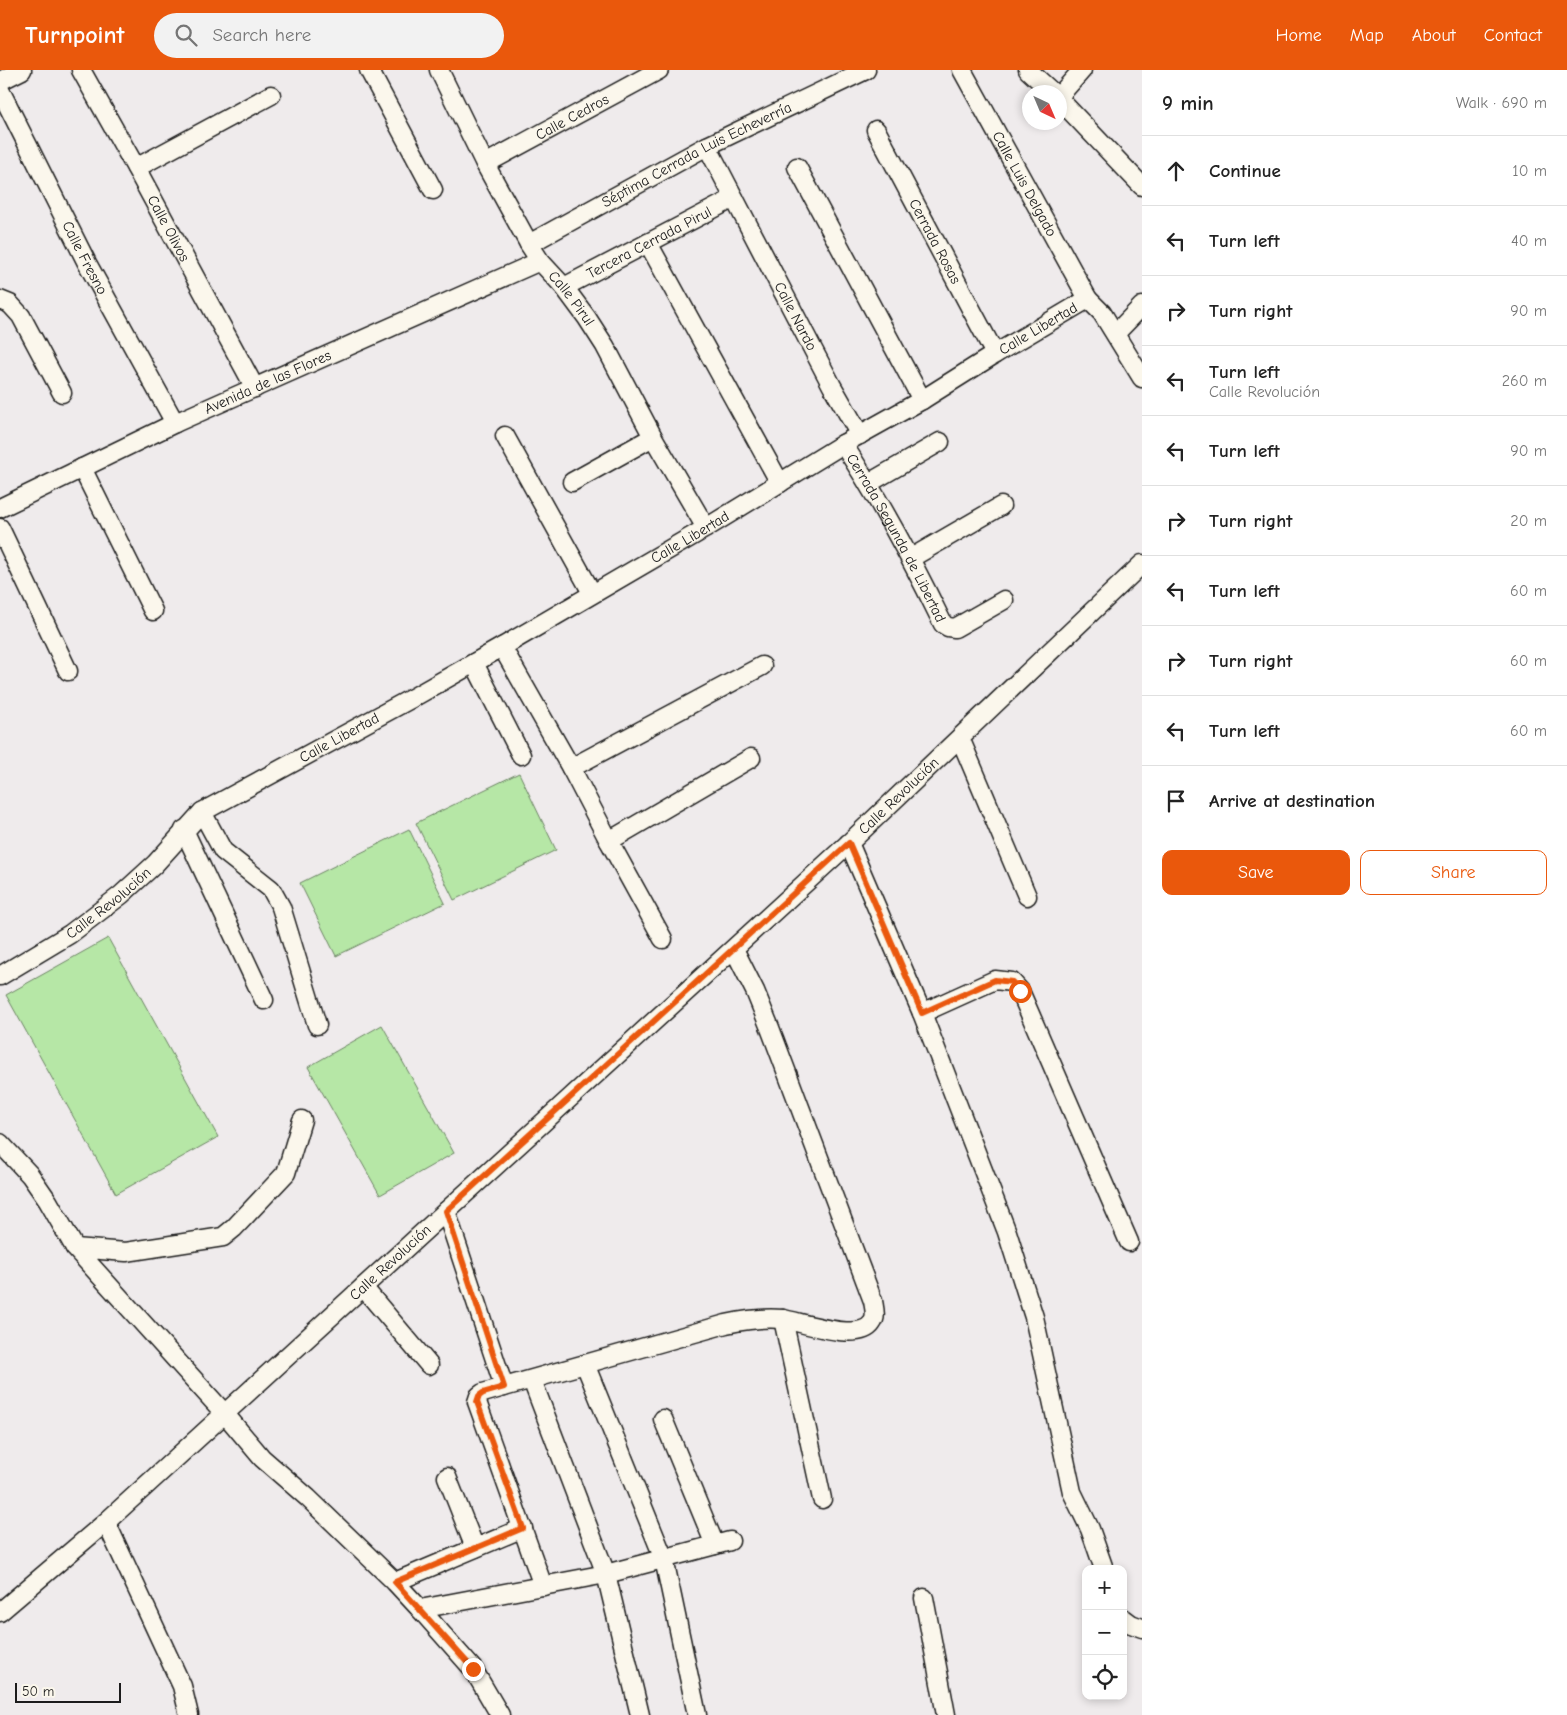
<!DOCTYPE html>
<html lang="en">
<head>
<meta charset="utf-8">
<style>
  :root { --surface:#fff; --page:#f2f2f2; --text:#222; --muted:#767676; --line:#e0e0e0; --accent:#ea580c }
  body { margin:0; font-family:"Comic Neue",sans-serif; background:var(--page); color:var(--text) }
  .controls { position:absolute; right:15px; bottom:15px; display:grid; overflow:hidden; border-radius:10px; box-shadow:0 2px 8px #0003 }
  .controls button { width:45px; height:45px; display:grid; place-items:center; padding:0; border:0; border-bottom:1px solid var(--line); background:var(--surface); color:var(--text); font:25px sans-serif }
  .compass { position:absolute; left:1022px; top:15px; width:45px; height:45px; border-radius:50%; background:var(--surface); box-shadow:0 2px 8px #0003; rotate:136deg }
  .scale { position:absolute; left:15px; bottom:12px; width:106px; box-sizing:border-box; padding-left:5px; border:2px solid #1c1c1c; border-top:0; font-size:14px; line-height:18px; white-space:nowrap; color:#1c1c1c; -webkit-text-stroke:4px #fbf7ec; paint-order:stroke }
  .stop { position:absolute; width:15px; height:15px; margin:-11px; border:4px solid #ea580c; border-radius:50%; background:#fff }
  .stop.end { background:#ea580c; border-color:#fff; box-shadow:0 1px 5px #0008 }
  .list { margin:0; padding:0; list-style:none }
  h2 { display:flex; justify-content:space-between; align-items:center; height:65px; margin:0; padding:0 20px; font-size:21px }
  h2 small { font-size:16px; font-weight:400; color:var(--muted) }
  .list li { display:grid; grid-template-columns:32px 1fr auto; gap:15px; align-items:center; box-sizing:border-box; height:70px; padding:0 20px; border-top:1px solid var(--line) }
  .list b { display:block; font-size:19px; white-space:nowrap }
  .list p { margin:0; font-size:16px; white-space:nowrap; color:var(--muted) }
  .list em { font-size:16px; font-style:normal; color:var(--muted) }
  .actions { display:flex; gap:10px; padding:15px 20px }
  .actions a { flex:1; padding:11px 0; border:1px solid var(--accent); border-radius:10px; text-align:center; font-size:18px; color:var(--accent) }
  .actions .main { background:var(--accent); color:#fff }
  .icon { flex:none; width:28px; height:28px; fill:none; stroke:currentColor; stroke-width:2; stroke-linecap:round; stroke-linejoin:round }
  .map { position:relative; flex:none; width:1142px; height:1645px; overflow:hidden }
  header { display:flex; align-items:center; gap:30px; box-sizing:border-box; height:70px; padding:0 25px; background:var(--accent); color:#fff }
  header strong { font-size:24px }
  nav { display:flex; gap:28px; margin-inline-start:auto; font-size:18px }
  .search { width:350px; height:45px; background:var(--page); display:flex; align-items:center; gap:12px; box-sizing:border-box; padding:0 18px; border-radius:28px; color:var(--muted); font-size:19px }
  main { display:flex }
  aside { flex:1; background:var(--surface) }
  .map>svg:first-child { display:block }
</style>
</head>
<body>
<header>
<strong>Turnpoint</strong>
<div class="search"><svg class="icon" aria-label="search" viewBox="0 0 24 24"><circle cx="10" cy="10" r="6"/><path d="M15 15l6 6"/></svg>Search here</div>
<nav><a>Home</a><a>Map</a><a>About</a><a>Contact</a></nav>
</header>
<main>
<div class="map">
<svg width="1142" height="1645" viewBox="0 0 1142 1645">
  <rect width="100%" height="100%" fill="#efebec"/>
  <filter id="ink" filterUnits="userSpaceOnUse"><feTurbulence type="fractalNoise" baseFrequency=".02" numOctaves="2"/><feDisplacementMap in="SourceGraphic" scale="10" xChannelSelector="R" yChannelSelector="G"/><feConvolveMatrix kernelMatrix="1 2 1 2 8 2 1 2 1" color-interpolation-filters="sRGB"/></filter>
  <g filter="url(#ink)">
    <!-- garden -->
    <path fill="#b6e7a6" stroke="#698261" d="M519,703l37,77 -102,50 -38,-77z
      M409,759l36,74 -109,53 -36,-73z
      M108,868l110,199 -102,57 -110,-199z
      M382,955l72,128 -74,42 -72,-128z"/>
    <g fill="none" stroke-linecap="round" stroke-linejoin="round">
      <defs>
        <g id="minor">
          <path id="s1" d="M81,0l55,98 119,220"/>
          <path d="M369,0l64,120"/>
          <path id="s2" d="M439,0l46,94 44,80 11,17 24,26 23,31 18,28 48,91 53,91"/>
          <path id="s3" d="M962,0l126,229"/>
          <path d="M1028,0l24,22"/>
          <path d="M0,11l22,-11"/>
          <path id="s4" d="M0,20l87,173 88,160"/>
          <path d="M1060,25l22,-25"/>
          <path d="M1060,30l82,86"/>
          <path id="s5" d="M876,60l119,224"/>
          <path id="s6" d="M707,76l125,240 28,49"/>
          <path id="s7" d="M485,94l174,-94"/>
          <path d="M797,97l125,233"/>
          <path d="M136,98l135,-73"/>
          <path d="M648,173l132,240"/>
          <path id="s8" d="M529,174l178,-98 159,-76"/>
          <path id="s9" d="M564,217l170,-89"/>
          <path d="M0,230l10,4 11,12 41,77"/>
          <path d="M1116,263l26,-27"/>
          <path d="M505,366l87,157"/>
          <path id="s10" d="M843,374c38,58 70,118 100,180l5,3 7,1 49,-28"/>
          <path d="M82,398l71,143"/>
          <path d="M572,412l81,-45"/>
          <path d="M869,413l71,-41"/>
          <path id="s11" d="M0,438l175,-85 365,-162"/>
          <path d="M0,458l68,143"/>
          <path d="M911,488l90,-52"/>
          <path d="M502,577l69,121 38,73 142,-83"/>
          <path d="M474,593l47,92"/>
          <path d="M960,668l67,158"/>
          <path d="M571,698l191,-102"/>
          <path d="M202,742l21,39 48,38 10,18 36,118"/>
          <path d="M184,760l80,170"/>
          <path d="M609,771l54,98"/>
          <path d="M849,773l73,170 85,219 27,85 38,175 18,37 14,40"/>
          <path id="s12" d="M0,906l70,-42 51,-39 34,-31 47,-52 212,-115 88,-50 204,-119 137,-84 79,-44 73,-46 93,-55 14,14 40,65"/>
          <path d="M922,943l73,-33 17,2 8,9 109,251"/>
          <path d="M0,1073l30,32 18,26 27,47 150,166 37,44 46,40 87,84 25,27 53,60 27,46"/>
          <path d="M446,1141l58,176"/>
          <path d="M75,1178l51,4 97,-15 11,-9 52,-55 16,-53"/>
          <path d="M363,1217l66,78"/>
          <path d="M783,1249l39,180"/>
          <path d="M585,1294l79,195 33,156"/>
          <path d="M532,1310l74,194 34,141"/>
          <path d="M663,1349l52,126"/>
          <path d="M447,1407l28,71"/>
          <path d="M106,1452l76,164 7,29"/>
          <path d="M395,1512l128,-54"/>
          <path d="M543,1516l-66,-184 2,-6 4,-3 21,-6 222,-63c18,-4 37,-7 57,-5 19,3 76,24 89,4 5,-6 2,-15 1,-22l-103,-273 -15,-37 -21,-42"/>
          <path d="M924,1528l22,117"/>
          <path d="M420,1539l186,-35 124,-33"/>
          <path id="s13" d="M0,1542l106,-90 743,-679 293,-279"/>
          <path d="M1123,1548l8,6 11,4"/>
        </g>
      </defs>
      <!-- minor casing -->
      <use href="#minor" stroke="#1c1c1c" stroke-width="21"/>
      <!-- minor -->
      <use href="#minor" stroke="#fbf7ec" stroke-width="18"/>
    </g>
  </g>
  <g fill="none" stroke-linecap="round" stroke-linejoin="round" filter="url(#ink)">
    <!-- route -->
    <path stroke="#ea580c" stroke-width="6" d="M473,1599l-78,-87 128,-54 -46,-126 2,-6 4,-3 21,-6 -58,-176 403,-368 73,170 73,-33 17,2 8,9"/>
  </g>
  <g text-anchor="middle" stroke-width="4" stroke-linejoin="round" paint-order="stroke">
    <!-- street labels -->
    <g font-size="15" fill="#1c1c1c" stroke="#fbf7ec">
      <text dy="5" stroke="none"><textPath href="#s7" startOffset="99">Calle Cedros</textPath></text>
      <text dy="5" stroke="none"><textPath href="#s8" startOffset="190">Séptima Cerrada Luis Echeverría</textPath></text>
      <text dy="5" stroke="none"><textPath href="#s3" startOffset="130">Calle Luis Delgado</textPath></text>
      <text dy="5" stroke="none"><textPath href="#s1" startOffset="181">Calle Olivos</textPath></text>
      <text dy="5" stroke="none"><textPath href="#s9" startOffset="96">Tercera Cerrada Pirul</textPath></text>
      <text dy="5" stroke="none"><textPath href="#s5" startOffset="126">Cerrada Rosas</textPath></text>
      <text dy="5" stroke="none"><textPath href="#s4" startOffset="188">Calle Fresno</textPath></text>
      <text dy="5" stroke="none"><textPath href="#s2" startOffset="265">Calle Pirul</textPath></text>
      <text dy="5" stroke="none"><textPath href="#s6" startOffset="192">Calle Nardo</textPath></text>
      <text dy="5" stroke="none"><textPath href="#s12" startOffset="1228">Calle Libertad</textPath></text>
      <text dy="5" stroke="none"><textPath href="#s11" startOffset="296">Avenida de las Flores</textPath></text>
      <text dy="5" stroke="none"><textPath href="#s12" startOffset="822">Calle Libertad</textPath></text>
      <text dy="5" stroke="none"><textPath href="#s10" startOffset="108">Cerrada Segunda de Libertad</textPath></text>
      <text dy="5" stroke="none"><textPath href="#s12" startOffset="418">Calle Libertad</textPath></text>
      <text dy="5" stroke="none"><textPath href="#s13" startOffset="1214">Calle Revolución</textPath></text>
      <text dy="5" stroke="none"><textPath href="#s12" startOffset="131">Calle Revolución</textPath></text>
      <text dy="5" stroke="none"><textPath href="#s13" startOffset="524">Calle Revolución</textPath></text>
    </g>
  </g>
</svg>
<div class="controls">
<button>+</button>
<button>−</button>
<button><svg class="icon" aria-label="locate" viewBox="0 0 24 24"><circle cx="12" cy="12" r="6"/><path d="M12 2v4M12 18v4M2 12h4M18 12h4"/></svg></button>
</div>
<svg class="compass" viewBox="-18 -18 36 36"><path d="M0-13l5 13h-10z" fill="#e53935"/><path d="M0 13l5-13h-10z" fill="#767676"/></svg>
<div class="scale">50 m</div>
<div class="stop" style="left:1020px;top:921px"></div>
<div class="stop end" style="left:473px;top:1599px"></div>
</div>
<aside>
<h2>9 min<small>Walk · 690 m</small></h2>
<ul class="list">
<li><svg class="icon" aria-label="ahead" viewBox="0 0 24 24"><path d="M12 20V5M6 11l6-6 6 6"/></svg><div><b>Continue</b></div><em>10 m</em></li>
<li><svg class="icon" aria-label="left" viewBox="0 0 24 24"><path d="M17 20v-9H6M10 6l-5 5 5 5"/></svg><div><b>Turn left</b></div><em>40 m</em></li>
<li><svg class="icon" aria-label="right" viewBox="0 0 24 24"><path d="M7 20v-9h11M14 6l5 5-5 5"/></svg><div><b>Turn right</b></div><em>90 m</em></li>
<li><svg class="icon" aria-label="left" viewBox="0 0 24 24"><path d="M17 20v-9H6M10 6l-5 5 5 5"/></svg><div><b>Turn left</b><p>Calle Revolución</p></div><em>260 m</em></li>
<li><svg class="icon" aria-label="left" viewBox="0 0 24 24"><path d="M17 20v-9H6M10 6l-5 5 5 5"/></svg><div><b>Turn left</b></div><em>90 m</em></li>
<li><svg class="icon" aria-label="right" viewBox="0 0 24 24"><path d="M7 20v-9h11M14 6l5 5-5 5"/></svg><div><b>Turn right</b></div><em>20 m</em></li>
<li><svg class="icon" aria-label="left" viewBox="0 0 24 24"><path d="M17 20v-9H6M10 6l-5 5 5 5"/></svg><div><b>Turn left</b></div><em>60 m</em></li>
<li><svg class="icon" aria-label="right" viewBox="0 0 24 24"><path d="M7 20v-9h11M14 6l5 5-5 5"/></svg><div><b>Turn right</b></div><em>60 m</em></li>
<li><svg class="icon" aria-label="left" viewBox="0 0 24 24"><path d="M17 20v-9H6M10 6l-5 5 5 5"/></svg><div><b>Turn left</b></div><em>60 m</em></li>
<li><svg class="icon" aria-label="arrive" viewBox="0 0 24 24"><path d="M6 21V4h12l-3 4 3 4H6"/></svg><div><b>Arrive at destination</b></div></li>
</ul>
<div class="actions"><a class="main">Save</a><a>Share</a></div>
</aside>
</main>
</body>
</html>
